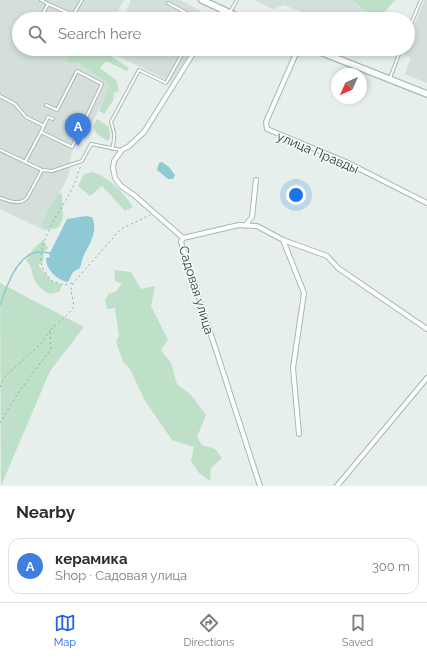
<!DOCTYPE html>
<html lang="en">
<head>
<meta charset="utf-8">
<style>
  :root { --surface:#fff; --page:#f7f7f7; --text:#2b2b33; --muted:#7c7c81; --line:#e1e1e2; --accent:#2563eb }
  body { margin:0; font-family:Raleway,sans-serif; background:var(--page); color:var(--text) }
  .compass { position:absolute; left:331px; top:68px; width:36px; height:36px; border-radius:50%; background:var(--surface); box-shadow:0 2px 6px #0003; rotate:225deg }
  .you { position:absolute; left:296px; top:195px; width:14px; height:14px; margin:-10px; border:3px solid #fff; border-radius:50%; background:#1a73e8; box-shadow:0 0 0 6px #1a73e833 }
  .badge { display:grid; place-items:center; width:26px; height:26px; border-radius:50%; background:var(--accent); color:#fff; font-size:13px; font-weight:700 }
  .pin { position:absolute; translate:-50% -33px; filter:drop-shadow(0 1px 2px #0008) }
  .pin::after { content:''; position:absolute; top:21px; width:14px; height:12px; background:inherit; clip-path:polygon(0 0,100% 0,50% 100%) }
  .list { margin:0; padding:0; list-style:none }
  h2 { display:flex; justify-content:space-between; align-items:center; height:52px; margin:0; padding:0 16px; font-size:17px }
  h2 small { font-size:13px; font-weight:400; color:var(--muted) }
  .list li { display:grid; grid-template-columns:26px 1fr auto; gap:12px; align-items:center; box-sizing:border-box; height:56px; margin:0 8px 8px; padding:0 8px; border:1px solid var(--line); border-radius:12px }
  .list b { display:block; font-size:15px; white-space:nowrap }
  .list p { margin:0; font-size:13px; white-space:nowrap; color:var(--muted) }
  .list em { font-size:13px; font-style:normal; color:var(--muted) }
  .icon { flex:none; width:22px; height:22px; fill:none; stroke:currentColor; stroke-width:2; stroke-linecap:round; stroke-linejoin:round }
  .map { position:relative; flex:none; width:427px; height:486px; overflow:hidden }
  .search { position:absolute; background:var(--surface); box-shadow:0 2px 6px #0003; left:12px; right:12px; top:12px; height:44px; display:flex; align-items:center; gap:10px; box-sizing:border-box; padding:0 14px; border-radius:22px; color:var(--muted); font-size:15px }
  .sheet { height:116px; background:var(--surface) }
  nav { display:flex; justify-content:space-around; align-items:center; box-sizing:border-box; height:56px; border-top:1px solid var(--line); background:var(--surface); font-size:11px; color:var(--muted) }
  nav a { display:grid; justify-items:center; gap:2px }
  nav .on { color:var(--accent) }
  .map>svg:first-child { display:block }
</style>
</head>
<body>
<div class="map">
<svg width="427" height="486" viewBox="0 0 427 486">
  <rect width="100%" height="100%" fill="#e6efeb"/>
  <!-- built -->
  <path fill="#d4dfda" d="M0,0h124l-10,19h-95v30h80l-10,19 24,13 -28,56 -5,-2 -9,19 -2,20 -27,55 -42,-20z
    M131,0h49l30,16 -1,3h-86z
    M254,0h98l21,19h-53l-36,-14 -11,4z
    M425,0h2v83l-22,-9 6,-16 -9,-4 2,-5h4v-10z
    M111,49h81l-21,33 -61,-30z"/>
  <!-- green -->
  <path fill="#bfe0c8" d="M352,0h43l-16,18 -9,-3z
    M63,49h45l1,6 20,13 -2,3 -19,-9h-3l-5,6 16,12 3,11 -5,2 -1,8 -9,13 -5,-3 11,-26 -31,-22h-10z
    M97,119l12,8 1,11 -3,3 -10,-7 -4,-7z
    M93,172c17,6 30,20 40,35l-8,4 -23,-25 -12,10 -12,-10 6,-12z
    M62,193l1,26 -5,9 -15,2v-9l14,-26z
    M43,240l5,8 -4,4 -1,10 -5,3 14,16 10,4 -3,7 -9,2c-6,-3 -14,-9 -16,-15 -3,-8 -1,-12 -8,-18l7,-12z
    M114,270l17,2 10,17 14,-3 -4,20 17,34 -7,10 10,13 6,21 14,11 15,20 -9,22 5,8 13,4 7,9 -11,10 -1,13 -11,-8 -8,-12 3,-14 -22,-7 -27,-39 -15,-32 -7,-7 -7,-21 3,-5 -4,-28 -8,1 -2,-8 4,-8 6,-1 7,-8 -7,-3z
    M0,283l84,44 -34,44 -49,115z"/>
  <!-- water -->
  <path fill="#8ec9d4" d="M162,162l7,5 6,8 -2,4h-5l-11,-9 2,-7z
    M86,216l6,1c6,13 -1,24 -7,36 -3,4 -3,10 -5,15l-7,4 -5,10c-11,-2 -22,-12 -22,-24l4,-1 -1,-4 2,-2 16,-32z"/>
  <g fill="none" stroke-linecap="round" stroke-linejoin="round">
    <!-- stream -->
    <path stroke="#8ec9d4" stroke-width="1.5" d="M0,305c6,-17 15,-45 33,-52 5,-2 11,-1 16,0"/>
    <defs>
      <path id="service" d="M168,3l30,16
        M48,4l25,11 9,-15
        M230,12l7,-12
        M40,19l8,-15 -7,-4
        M70,19l3,-4
        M408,31l13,-31
        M390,78l11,-29
        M0,96l15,8 11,13 18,9
        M41,132l7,-15 5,2
        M112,149c3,-11 3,-16 -1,-27l28,-52 27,13 19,-34
        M0,150l42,20 10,1 30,-10 9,-17 30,6
        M25,162l16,-30 31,15 30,-63 -25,-13 -20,39 -11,-5
        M0,198c11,3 18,8 27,0l15,-28"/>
      <path id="minor" d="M216,19l7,-8
        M196,49l-52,83 -15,14 -7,4 -8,11 -1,7 2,10 6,8 13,9 49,43 -2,4 79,244
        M298,49l-32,73 1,7 79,33 81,41
        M245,226l7,-9 4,-37
        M183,238l56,-13 18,1 26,14 44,16 11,12 89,61
        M283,240l21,53 -11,75 6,66
        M337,486l90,-108"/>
      <path id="secondary" d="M202,0l41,19
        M313,49l114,45"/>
    </defs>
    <!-- service casing -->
    <use href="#service" stroke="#a8b8b2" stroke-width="4"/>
    <!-- minor casing -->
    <use href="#minor" stroke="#a8b8b2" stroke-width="6"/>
    <!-- secondary casing -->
    <use href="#secondary" stroke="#a4bbb3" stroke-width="8"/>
    <!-- path -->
    <path stroke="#86b3a5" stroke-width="1" stroke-dasharray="2 3" stroke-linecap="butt" d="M72,283l-8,2 -12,-4c-4,-4 -8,-10 -10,-15 -7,-22 21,-59 30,-77 4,-8 6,-16 9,-24
      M0,387l6,-12 34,-30 10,-15
      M0,423l18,-30 33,-44 -1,-19 19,-17 5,-7 -3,-16 2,-7 48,-54 29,-14"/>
    <!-- service -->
    <use href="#service" stroke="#fff" stroke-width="2"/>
    <!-- minor -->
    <use href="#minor" stroke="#fff" stroke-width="4"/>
    <!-- secondary -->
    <use href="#secondary" stroke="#fff" stroke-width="5.5"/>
  </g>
  <g text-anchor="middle" stroke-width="3" stroke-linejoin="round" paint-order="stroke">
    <!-- street labels -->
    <g font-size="13" fill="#24423a" stroke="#f7fbf9">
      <text transform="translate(318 152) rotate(23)" y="5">улица Правды</text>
      <text transform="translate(197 290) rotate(73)" y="5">Садовая улица</text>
    </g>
  </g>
</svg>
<svg class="compass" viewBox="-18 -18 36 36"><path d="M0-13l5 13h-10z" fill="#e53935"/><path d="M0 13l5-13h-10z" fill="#7c7c81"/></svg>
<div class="you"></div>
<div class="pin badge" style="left:78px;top:146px;background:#3f7fe0">A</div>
<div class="search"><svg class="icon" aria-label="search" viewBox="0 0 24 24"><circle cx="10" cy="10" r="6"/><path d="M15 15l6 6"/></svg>Search here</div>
</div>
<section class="sheet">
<h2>Nearby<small></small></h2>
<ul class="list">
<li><span class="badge" style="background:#3f7fe0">A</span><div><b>керамика</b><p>Shop · Садовая улица</p></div><em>300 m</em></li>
</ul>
</section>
<nav>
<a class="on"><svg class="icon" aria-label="map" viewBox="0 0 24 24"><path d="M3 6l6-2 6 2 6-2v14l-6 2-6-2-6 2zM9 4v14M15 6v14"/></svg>Map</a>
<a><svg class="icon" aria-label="directions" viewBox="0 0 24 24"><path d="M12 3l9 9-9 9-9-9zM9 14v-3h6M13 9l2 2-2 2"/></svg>Directions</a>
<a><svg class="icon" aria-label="saved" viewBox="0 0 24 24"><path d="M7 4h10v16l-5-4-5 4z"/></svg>Saved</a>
</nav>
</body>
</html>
